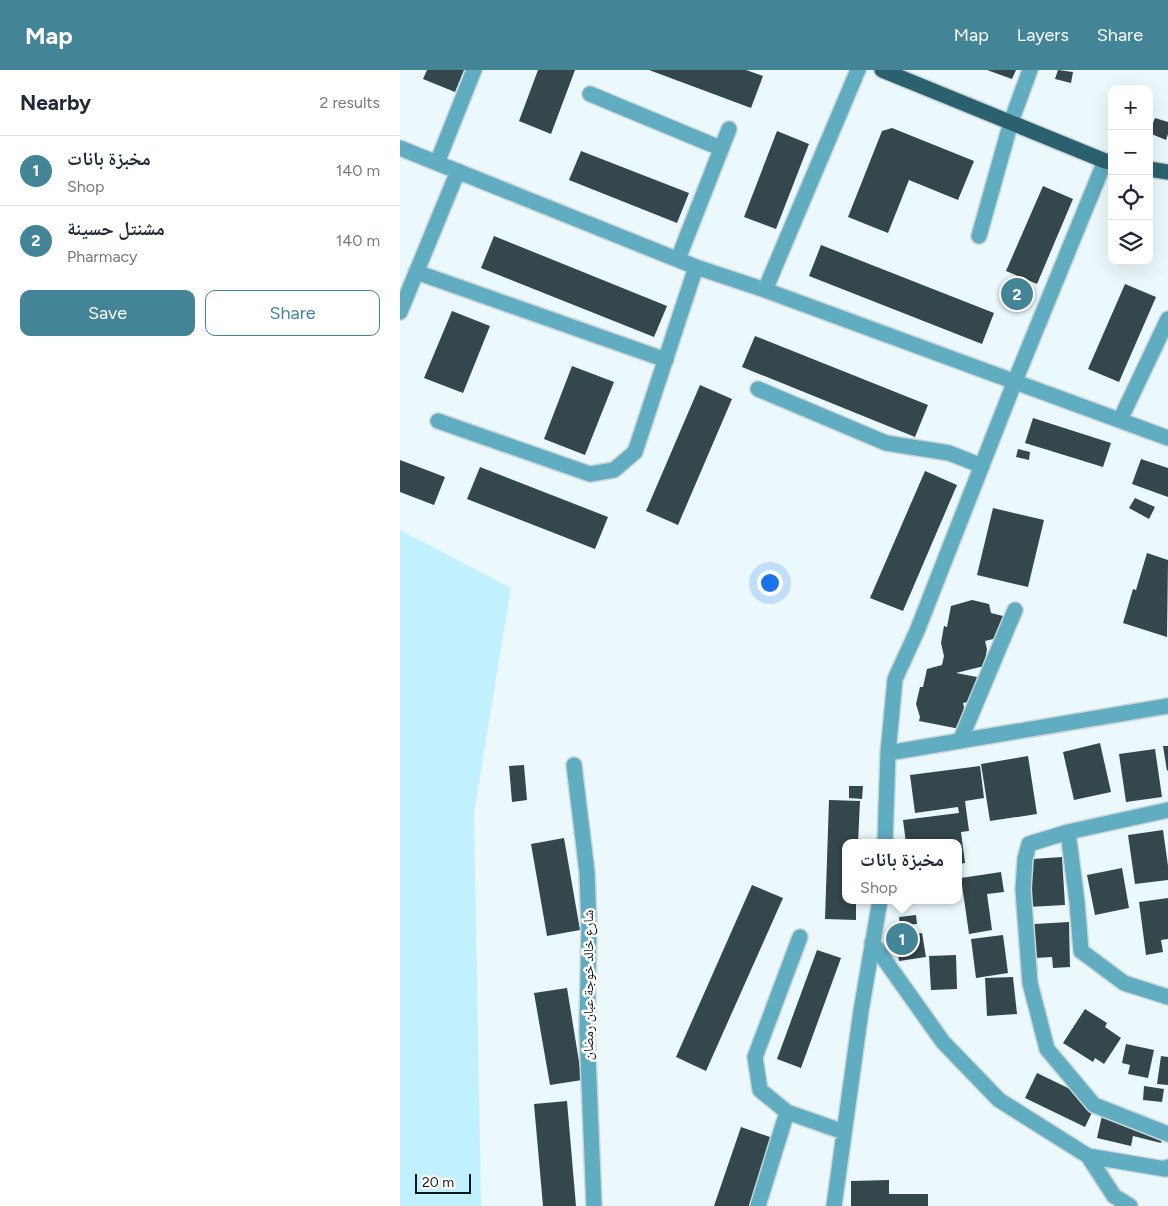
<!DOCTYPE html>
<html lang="en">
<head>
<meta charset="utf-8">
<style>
  :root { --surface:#fff; --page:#f6f6f7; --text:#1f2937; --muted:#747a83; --line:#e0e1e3; --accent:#438596 }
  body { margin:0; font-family:Figtree,"Noto Naskh Arabic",sans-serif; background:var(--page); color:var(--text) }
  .controls { position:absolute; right:15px; top:15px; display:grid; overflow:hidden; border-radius:10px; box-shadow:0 5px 20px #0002 }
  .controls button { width:45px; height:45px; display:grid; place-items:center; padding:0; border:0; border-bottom:1px solid var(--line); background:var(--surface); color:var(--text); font:25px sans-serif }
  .scale { position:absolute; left:15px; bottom:12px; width:56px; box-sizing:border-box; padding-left:5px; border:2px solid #0e1719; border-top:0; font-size:14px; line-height:18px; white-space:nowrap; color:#0e1719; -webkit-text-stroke:4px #fff; paint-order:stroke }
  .you { position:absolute; left:369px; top:512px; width:18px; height:18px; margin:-12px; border:4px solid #fff; border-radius:50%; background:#1a73e8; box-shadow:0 0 0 8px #1a73e833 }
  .badge { display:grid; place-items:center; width:32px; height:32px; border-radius:50%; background:var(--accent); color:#fff; font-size:16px; font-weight:700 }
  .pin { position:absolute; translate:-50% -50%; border:2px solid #fff; box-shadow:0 1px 5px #0006 }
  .popup { position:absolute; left:442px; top:769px; width:120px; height:65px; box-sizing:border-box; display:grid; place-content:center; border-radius:10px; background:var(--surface); filter:drop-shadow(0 1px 4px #0005); font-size:16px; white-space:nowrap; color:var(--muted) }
  .popup b { font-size:19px; color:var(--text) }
  .popup::after { content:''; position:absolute; left:50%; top:100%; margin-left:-10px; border:10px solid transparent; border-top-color:var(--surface) }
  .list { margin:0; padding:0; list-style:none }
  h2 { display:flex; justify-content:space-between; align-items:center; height:65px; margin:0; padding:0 20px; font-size:21px }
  h2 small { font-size:16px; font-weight:400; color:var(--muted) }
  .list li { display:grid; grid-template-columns:32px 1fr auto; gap:15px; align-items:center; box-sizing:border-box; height:70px; padding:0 20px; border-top:1px solid var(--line) }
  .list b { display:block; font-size:19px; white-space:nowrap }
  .list p { margin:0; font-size:16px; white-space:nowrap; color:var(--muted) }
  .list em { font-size:16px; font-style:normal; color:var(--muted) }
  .actions { display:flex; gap:10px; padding:15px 20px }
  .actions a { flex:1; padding:11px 0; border:1px solid var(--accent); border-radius:10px; text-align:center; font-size:18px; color:var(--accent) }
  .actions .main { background:var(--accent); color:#fff }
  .icon { flex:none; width:28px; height:28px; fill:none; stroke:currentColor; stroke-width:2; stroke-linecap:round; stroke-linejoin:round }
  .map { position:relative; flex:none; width:768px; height:1136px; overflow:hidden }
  header { display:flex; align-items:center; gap:30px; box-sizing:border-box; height:70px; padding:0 25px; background:var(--accent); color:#fff }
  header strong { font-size:24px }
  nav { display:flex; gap:28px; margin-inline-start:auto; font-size:18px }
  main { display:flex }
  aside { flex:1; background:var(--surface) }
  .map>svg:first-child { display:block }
</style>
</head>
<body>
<header>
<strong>Map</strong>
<nav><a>Map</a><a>Layers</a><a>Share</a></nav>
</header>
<main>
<aside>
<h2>Nearby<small>2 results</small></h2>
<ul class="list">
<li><span class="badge">1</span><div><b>مخبزة بانات</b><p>Shop</p></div><em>140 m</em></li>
<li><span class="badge">2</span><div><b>مشنتل حسينة</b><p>Pharmacy</p></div><em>140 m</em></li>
</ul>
<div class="actions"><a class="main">Save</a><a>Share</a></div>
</aside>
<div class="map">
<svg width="768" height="1136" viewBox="0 0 768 1136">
  <rect width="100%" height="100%" fill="#ebf9fd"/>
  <!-- green -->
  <path fill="#c1f0fe" d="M0,460l111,58 -37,225 7,393h-81z"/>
  <!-- building -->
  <path fill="#34474d" d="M27,0h37l-9,22 -32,-13z
    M138,0h37l-24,64 -32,-13z
    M249,0h97l17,6 -12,32z
    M587,0h29l-4,9z
    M658,0l15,2 -2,11 -16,-4z
    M755,48l13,4v12l-2,6 -17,-7z
    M492,58l82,33 -16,39 -49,-20 -21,53 -40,-16 34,-86z
    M377,61l32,13 -33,85 -32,-12z
    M181,81l108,42 -12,30 -108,-43z
    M643,116l30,13 -36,85 -31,-13z
    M94,166l173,70 -13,31 -173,-69z
    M421,175l173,68 -12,31 -173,-68z
    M725,214l31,13 -37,85 -31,-13z
    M52,241l38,15 -27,67 -39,-15z
    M355,266l173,69 -13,32 -173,-70z
    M172,296l42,16 -29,73 -41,-16z
    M300,315l32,14 -54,126 -32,-14z
    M633,348l78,25 -8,24 -78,-24z
    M618,379l12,3 -1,8 -13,-3z
    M741,389l27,9v29l-36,-13z
    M0,390l45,17 -11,28 -34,-13z
    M80,397l128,50 -13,32 -128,-50z
    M525,401l32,14 -54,126 -33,-13z
    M735,428l20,9 -6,12 -20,-11z
    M593,438l51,12 -16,67 -51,-12z
    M747,483l21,7 -1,77 -44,-14 10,-34 3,1z
    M572,530l17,4 2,9 12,3 -4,15 2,6 -16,4 2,8 -3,18h-4l-24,6 21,4 -5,24 -9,2 1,4 -4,22 -41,-8 1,-4 -4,-13 4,-17h3l4,-18 15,-4 2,-9 -3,-13 3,-17 3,1 4,-21z
    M700,673l11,49 -37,8 -11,-48z
    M763,676h5v24l-1,1z
    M755,679l7,48 -36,5 -7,-48z
    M628,686l9,58 -47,7 -9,-57z
    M124,695l3,35 -15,2 -3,-36z
    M580,696l4,32 -19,3 4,30 -8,1 4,31 -7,1v-21h-52l-3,-23 56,-7 -1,-6 -43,6 -5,-38z
    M449,716h14l-1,13 -13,-1z
    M429,730l31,1 -2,42h-12v57h10v20l-31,-1z
    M763,760l5,36v14l-33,4 -7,-49z
    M164,768l16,92 -33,6 -16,-92z
    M662,787l3,48 -37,2 -2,-36 7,-1v-11z
    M722,798l7,40 -34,7 -8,-40z
    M601,802l3,20 -17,2 5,36 -23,4 -8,-56z
    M352,815l31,13 -77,173 -30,-14z
    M768,828v41l-7,1 2,12 -17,3 -7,-53z
    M516,845l1,9 -17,1 -1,-8z
    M669,852l1,45 -17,1 -1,-11 -17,1 -1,-34z
    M507,856l1,9 14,-2 4,24 -27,4 -5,-33z
    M603,865l5,38 -32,5 -5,-39z
    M417,880l24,8 -40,110 -24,-9z
    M556,885l1,34 -26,1 -2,-34z
    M613,907l4,37 -30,2 -2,-38z
    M167,918l15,92 -32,5 -16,-92z
    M685,939l22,14 -2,4 16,11 -17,26 -9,-6 -2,4 -30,-19z
    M726,974l28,6 -6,28 -20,-4 2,-9 -8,-2z
    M761,986l7,1v28l-11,-1z
    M637,1003l60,29 -12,25 -60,-29z
    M744,1016l20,3 -2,13 -19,-2z
    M167,1031l9,105h-33l-9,-102z
    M703,1041l62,16 -4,16 -28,-7 -2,10 -34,-8z
    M341,1057l35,12 -22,67h-40z
    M489,1110v14h39v12h-77v-25z"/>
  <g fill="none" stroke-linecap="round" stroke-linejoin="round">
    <defs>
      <path id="minor" d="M190,24l130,54
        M0,78l37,15 37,-93
        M37,93l259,104 69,23 93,-220
        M579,166l32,-114 19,-52
        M278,189l51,-130
        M16,202l250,88
        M365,220l403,148
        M0,242l58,-141
        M358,319l128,54 63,10 33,13
        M720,350l48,-101
        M38,351l152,53 24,-4 21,-18 61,-185
        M560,671l55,-131
        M488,683l280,-47
        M174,695l13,107 2,55 -2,104 7,175
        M768,740l-100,22 -39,12 -4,15 -2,30 7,94 17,66 47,56 74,29
        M668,762l9,70 4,49 43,32 44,14
        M485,773l3,-90 7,-74 22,-48 98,-250 90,-220
        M472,872l71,100 56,58 89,56 26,40 16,10
        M387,1042l-27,-22 -5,-33 45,-120
        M688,1086l77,13 3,-2
        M358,1136l29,-94 57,20
        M434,1136l27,-195 19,-111"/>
      <path id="major" d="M482,0l223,91 7,1
        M749,99l19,3"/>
    </defs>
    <!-- minor casing -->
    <use href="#minor" stroke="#c8d5d9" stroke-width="18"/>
    <!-- major casing -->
    <use href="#major" stroke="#c8d5d9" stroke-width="18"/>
    <!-- minor -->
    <use href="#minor" stroke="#60acc0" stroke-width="15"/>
    <!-- major -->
    <use href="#major" stroke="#2b616f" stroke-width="15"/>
  </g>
  <g text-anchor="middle" stroke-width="5" stroke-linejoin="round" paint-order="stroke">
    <!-- street labels -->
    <g font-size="14" fill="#0e1719" stroke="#fff">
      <text transform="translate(188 915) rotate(-90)" y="5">شارع خالد خوجة عبان رمضان</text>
    </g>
  </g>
</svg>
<div class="controls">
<button>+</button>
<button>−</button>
<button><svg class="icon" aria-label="locate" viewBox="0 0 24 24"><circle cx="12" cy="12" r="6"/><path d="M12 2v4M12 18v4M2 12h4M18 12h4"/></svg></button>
<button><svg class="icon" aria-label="layers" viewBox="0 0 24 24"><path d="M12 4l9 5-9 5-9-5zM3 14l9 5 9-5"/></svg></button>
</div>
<div class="scale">20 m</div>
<div class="you"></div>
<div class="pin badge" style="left:502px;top:869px">1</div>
<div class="popup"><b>مخبزة بانات</b>Shop</div>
<div class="pin badge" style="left:617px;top:224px">2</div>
</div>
</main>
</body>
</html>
